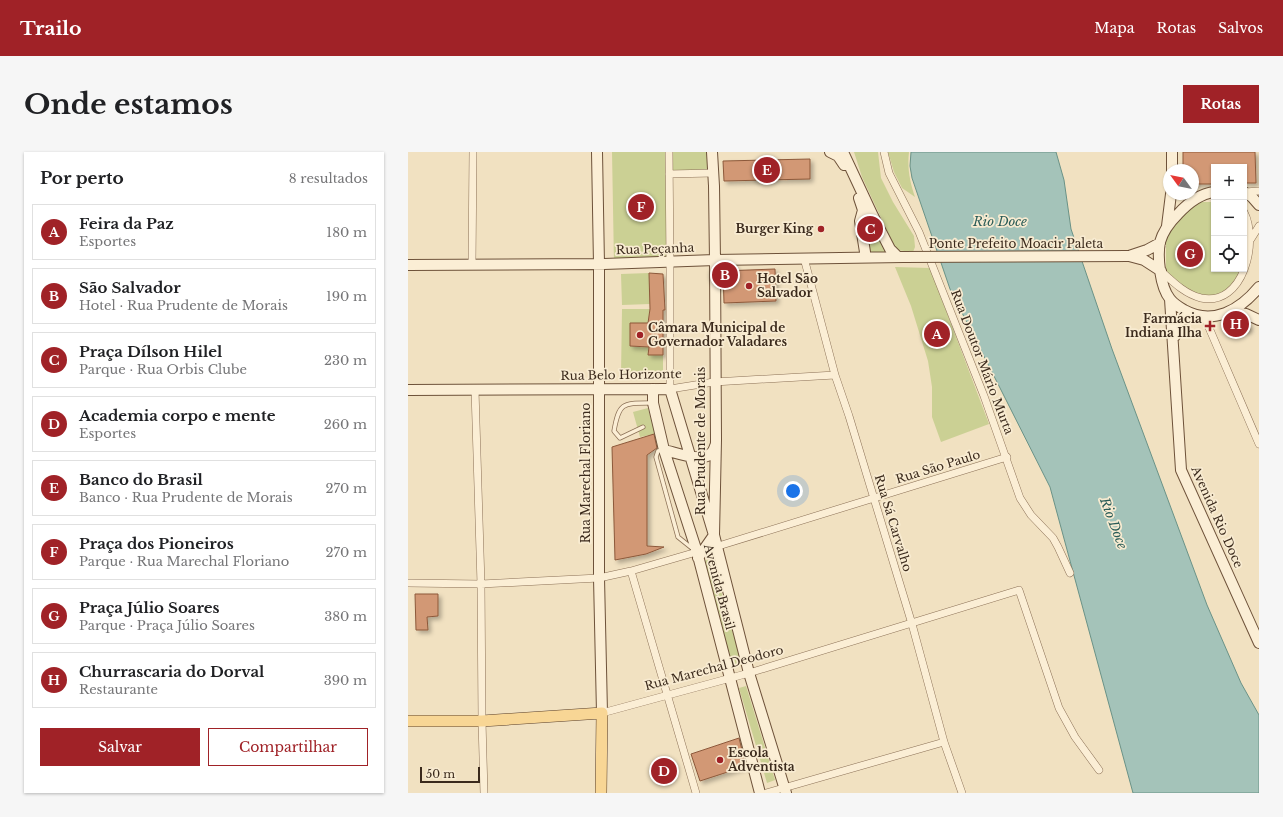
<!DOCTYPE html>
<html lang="pt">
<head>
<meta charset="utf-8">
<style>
  :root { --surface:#fff; --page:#f6f6f6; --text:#202124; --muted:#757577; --line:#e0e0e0; --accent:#a02227 }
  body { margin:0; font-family:"Libre Baskerville",serif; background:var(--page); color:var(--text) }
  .controls { position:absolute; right:12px; top:12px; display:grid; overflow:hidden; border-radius:0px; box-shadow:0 1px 3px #0004 }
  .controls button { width:36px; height:36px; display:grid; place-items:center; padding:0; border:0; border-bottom:1px solid var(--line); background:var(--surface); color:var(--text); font:20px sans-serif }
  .compass { position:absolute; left:755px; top:12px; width:36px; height:36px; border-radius:50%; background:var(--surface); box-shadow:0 1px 3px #0004; rotate:303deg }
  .scale { position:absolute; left:12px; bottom:10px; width:60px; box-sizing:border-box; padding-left:4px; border:2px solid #3b2a1c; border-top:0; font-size:11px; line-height:14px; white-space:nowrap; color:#3b2a1c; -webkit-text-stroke:3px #f8ebd1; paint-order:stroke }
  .you { position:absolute; left:385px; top:339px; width:14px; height:14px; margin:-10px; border:3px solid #fff; border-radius:50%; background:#1a73e8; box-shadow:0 0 0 6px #1a73e833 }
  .badge { display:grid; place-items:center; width:26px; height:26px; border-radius:50%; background:var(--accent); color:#fff; font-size:13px; font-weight:700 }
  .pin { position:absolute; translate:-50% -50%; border:2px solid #fff; box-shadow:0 1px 4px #0006 }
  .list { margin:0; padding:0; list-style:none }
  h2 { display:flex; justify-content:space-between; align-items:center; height:52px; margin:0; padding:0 16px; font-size:17px }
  h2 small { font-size:13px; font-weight:400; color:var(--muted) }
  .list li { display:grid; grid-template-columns:26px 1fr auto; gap:12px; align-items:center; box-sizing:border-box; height:56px; margin:0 8px 8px; padding:0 8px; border:1px solid var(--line); border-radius:0px }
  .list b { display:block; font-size:15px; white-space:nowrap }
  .list p { margin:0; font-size:13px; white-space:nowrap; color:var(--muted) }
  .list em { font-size:13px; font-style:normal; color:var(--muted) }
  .actions { display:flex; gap:8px; padding:12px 16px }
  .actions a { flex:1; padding:9px 0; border:1px solid var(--accent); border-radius:0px; text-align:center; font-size:14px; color:var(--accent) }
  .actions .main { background:var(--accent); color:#fff }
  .icon { flex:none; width:22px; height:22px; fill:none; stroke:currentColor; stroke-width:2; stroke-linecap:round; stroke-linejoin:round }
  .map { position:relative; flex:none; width:851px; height:641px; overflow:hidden; border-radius:0px }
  header { display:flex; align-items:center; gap:24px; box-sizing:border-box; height:56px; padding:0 20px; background:var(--accent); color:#fff }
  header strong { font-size:19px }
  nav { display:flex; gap:22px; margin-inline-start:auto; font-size:14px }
  .intro { display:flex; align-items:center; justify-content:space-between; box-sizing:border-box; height:96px; padding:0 24px }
  h1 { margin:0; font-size:28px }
  .button { padding:10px 18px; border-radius:0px; background:var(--accent); color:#fff; font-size:14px; font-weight:700 }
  main { display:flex; gap:24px; padding:0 24px }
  aside { flex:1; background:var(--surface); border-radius:0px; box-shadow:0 1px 3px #0004 }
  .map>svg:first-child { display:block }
</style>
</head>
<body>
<header>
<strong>Trailo</strong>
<nav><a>Mapa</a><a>Rotas</a><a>Salvos</a></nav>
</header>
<div class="intro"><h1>Onde estamos</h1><a class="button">Rotas</a></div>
<main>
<aside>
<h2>Por perto<small>8 resultados</small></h2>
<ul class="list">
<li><span class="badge">A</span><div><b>Feira da Paz</b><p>Esportes</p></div><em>180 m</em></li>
<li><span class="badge">B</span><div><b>São Salvador</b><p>Hotel · Rua Prudente de Morais</p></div><em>190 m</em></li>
<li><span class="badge">C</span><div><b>Praça Dílson Hilel</b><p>Parque · Rua Orbis Clube</p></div><em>230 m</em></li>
<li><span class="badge">D</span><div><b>Academia corpo e mente</b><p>Esportes</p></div><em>260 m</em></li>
<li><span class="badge">E</span><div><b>Banco do Brasil</b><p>Banco · Rua Prudente de Morais</p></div><em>270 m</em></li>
<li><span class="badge">F</span><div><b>Praça dos Pioneiros</b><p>Parque · Rua Marechal Floriano</p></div><em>270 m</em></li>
<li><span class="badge">G</span><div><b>Praça Júlio Soares</b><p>Parque · Praça Júlio Soares</p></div><em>380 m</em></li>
<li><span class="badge">H</span><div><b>Churrascaria do Dorval</b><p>Restaurante</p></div><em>390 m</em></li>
</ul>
<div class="actions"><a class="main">Salvar</a><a>Compartilhar</a></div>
</aside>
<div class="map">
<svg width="851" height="641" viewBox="0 0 851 641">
  <defs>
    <filter id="shadow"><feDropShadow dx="3" dy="3" stdDeviation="2" flood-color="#0004"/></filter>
  </defs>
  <rect width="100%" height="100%" fill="#f1e1c1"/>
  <!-- green -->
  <path fill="#cbd094" d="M204,0h56l2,110 -56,1z
    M262,0h40l2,19 -42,1z
    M446,0h24l3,26 12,24 21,34 1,11 -2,5 -17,-2 -34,-73z
    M480,0h21c-2,16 1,30 6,45l-13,-9 -8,-16z
    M792,50h14v67h26c-5,25 -30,33 -51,21 -8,-4 -16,-11 -23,-17v-35l19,-26z
    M459,63l22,38 -20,3 -7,-38z
    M487,115l35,1 59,156 -48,18 -9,-25v-30l-4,-26 -17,-55z
    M241,121l1,31 -28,1 -1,-31z
    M214,157h28v14h-20v23l19,1v8h14v20h-42z
    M240,256l7,26 -15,3 -7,-25z
    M304,407l30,106 -10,3 -29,-107z
    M338,534l29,94 -8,3 -28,-95z"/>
  <!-- water -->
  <path fill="#a4c3b9" stroke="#6a9287" d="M503,0h145l8,28 7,49 41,120 95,256 34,78 18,32v78h-126l-83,-306 -100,-198 -38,-111 -2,-12z"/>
  <!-- building -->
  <path fill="#d29874" stroke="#8d593b" filter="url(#shadow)" d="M775,0h72l1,31h-12v-16h-30v17h-21v-14h-10z
    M402,7v20l-86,2 -1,-20z
    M367,117l1,32 -52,2 -1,-32z
    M241,121l14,1 2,36h-2v45h-15l1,-8 -19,-1v-23h18l2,-14z
    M823,168l19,5 -2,6 -18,-6z
    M246,282l3,14 -10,7v91l17,1 -18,7 -31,6 -3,-113z
    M7,442h23v22l-11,1 1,13h-12z
    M331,586l7,28 -46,15 -9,-27z"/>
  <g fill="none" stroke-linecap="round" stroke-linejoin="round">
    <defs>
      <path id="lane" d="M235,275l-23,11 -6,-7c5,-29 9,-28 37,-28
        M255,298l-5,1 -2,6 22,80 15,12"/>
      <path id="street" d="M261,0l1,110v127l44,-7 121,-7
        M476,0l5,21 30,59 65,164 36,102 11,17 22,23 5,9 12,26
        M261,22l44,-1
        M837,40l14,-1
        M843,87l8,-13
        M396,106l31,117 14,41 63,208 32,118 18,51
        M64,113l1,-113
        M753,119c12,11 24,23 40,27 43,9 58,-57 43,-86
        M796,164l55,128
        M67,238l6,194 1,137 2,72
        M304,396l295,-91
        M223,419l65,222
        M0,431l73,1 118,-6 32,-7 69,-20
        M194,561l147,-40 270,-83 40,118 16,29 24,33
        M358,641l178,-51"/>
      <path id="secondary" d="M189,0l2,112v314l3,135
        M422,0l8,4 6,9
        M435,0l30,64 17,33 8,8
        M764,0v18
        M806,40c-15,2 -26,11 -36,22 -8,8 -15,17 -18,28 -3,14 0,45 10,57 3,4 9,8 14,11 29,16 56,0 75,-23
        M836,40l8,5 7,8
        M451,46l4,12 -3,11 5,31
        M759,74l4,-32
        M721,104l15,4 17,11
        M721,104l18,-6 13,-7
        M0,113l196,-1 111,-4 188,-3
        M762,147l11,171 78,173
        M821,160l17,2 13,6
        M767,184c0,-16 7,-16 20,-21
        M245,237v14l11,47 33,102 63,241
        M0,238l262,-1 44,146 35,138 37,120
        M256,298c14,3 47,17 51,-4
        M290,406l16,-23 2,-95 -1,-180 -1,-74 -2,-34"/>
      <path id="primary" d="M0,569h74l120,-8 -1,80"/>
    </defs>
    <!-- lane casing -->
    <use href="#lane" stroke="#8c7157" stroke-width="5"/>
    <!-- street casing -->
    <use href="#street" stroke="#8c7157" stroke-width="8"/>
    <!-- secondary casing -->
    <use href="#secondary" stroke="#6e523a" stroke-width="12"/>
    <!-- primary casing -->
    <use href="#primary" stroke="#593f2b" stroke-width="12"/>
    <!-- lane -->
    <use href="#lane" stroke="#fbeed5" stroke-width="3.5"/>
    <!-- street -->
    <use href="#street" stroke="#fbeed5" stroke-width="7"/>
    <!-- secondary -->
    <use href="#secondary" stroke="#fbeed5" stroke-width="10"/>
    <!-- primary -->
    <use href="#primary" stroke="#f8d695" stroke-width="11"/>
    <defs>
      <path id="secondary-bridge" d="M495,105l226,-1"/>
    </defs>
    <!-- secondary-bridge casing -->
    <use href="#secondary-bridge" stroke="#6e523a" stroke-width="12" stroke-linecap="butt"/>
    <!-- secondary-bridge -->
    <use href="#secondary-bridge" stroke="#fbeed5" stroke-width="10"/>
  </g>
  <!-- markers -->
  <g fill="#a02227" stroke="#f8ebd1" stroke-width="1.5">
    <circle cx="413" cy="77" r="4"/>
    <circle cx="341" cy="134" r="4"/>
    <path d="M800 168h4v4h4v4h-4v4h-4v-4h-4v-4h4z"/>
    <circle cx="232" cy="183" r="4"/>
    <circle cx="312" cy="608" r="4"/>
  </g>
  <g text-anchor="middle" stroke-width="3.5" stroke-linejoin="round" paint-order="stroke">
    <!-- poi labels -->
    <g font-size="12" font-weight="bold" fill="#3b2a1c" stroke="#f8ebd1" text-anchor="start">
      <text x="405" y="81" text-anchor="end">Burger King</text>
      <text x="349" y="131">Hotel São<tspan x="349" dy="14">Salvador</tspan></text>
      <text x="794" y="171" text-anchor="end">Farmácia<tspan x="794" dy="14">Indiana Ilha</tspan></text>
      <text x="240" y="180">Câmara Municipal de<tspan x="240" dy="14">Governador Valadares</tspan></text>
      <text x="320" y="605">Escola<tspan x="320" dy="14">Adventista</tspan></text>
    </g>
    <!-- street labels -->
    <g font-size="12" fill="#3b2a1c" stroke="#f8ebd1">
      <text x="608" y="96">Ponte Prefeito Moacir Paleta</text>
      <text transform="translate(247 97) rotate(-2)" y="4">Rua Peçanha</text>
      <text transform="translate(574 210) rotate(69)" y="4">Rua Doutor Mário Murta</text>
      <text transform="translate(213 223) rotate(-1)" y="4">Rua Belo Horizonte</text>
      <text transform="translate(293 289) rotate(-90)" y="4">Rua Prudente de Morais</text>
      <text transform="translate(530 315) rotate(-17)" y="4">Rua São Paulo</text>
      <text transform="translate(178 321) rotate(-90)" y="4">Rua Marechal Floriano</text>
      <text transform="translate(809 365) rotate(66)" y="4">Avenida Rio Doce</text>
      <text transform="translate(485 371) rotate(73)" y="4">Rua Sá Carvalho</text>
      <text transform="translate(311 435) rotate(75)" y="4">Avenida Brasil</text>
      <text transform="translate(306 516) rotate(-15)" y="4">Rua Marechal Deodoro</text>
    </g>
    <!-- water labels -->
    <g font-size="13" font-style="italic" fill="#2a5c57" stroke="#f8ebd1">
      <text x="592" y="74">Rio Doce</text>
      <text transform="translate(706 371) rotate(69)" y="5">Rio Doce</text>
    </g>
  </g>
</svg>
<div class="controls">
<button>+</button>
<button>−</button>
<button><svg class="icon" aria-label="locate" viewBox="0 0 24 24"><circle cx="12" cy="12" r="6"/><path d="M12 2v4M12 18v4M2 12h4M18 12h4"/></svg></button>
</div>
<svg class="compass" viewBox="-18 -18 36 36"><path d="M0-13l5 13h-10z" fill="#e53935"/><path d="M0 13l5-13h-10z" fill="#757577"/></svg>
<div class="scale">50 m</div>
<div class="you"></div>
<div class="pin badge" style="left:529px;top:182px">A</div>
<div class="pin badge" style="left:317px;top:123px">B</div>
<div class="pin badge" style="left:462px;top:77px">C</div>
<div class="pin badge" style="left:256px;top:619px">D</div>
<div class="pin badge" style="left:359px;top:18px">E</div>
<div class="pin badge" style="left:233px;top:55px">F</div>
<div class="pin badge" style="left:782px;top:102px">G</div>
<div class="pin badge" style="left:828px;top:172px">H</div>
</div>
</main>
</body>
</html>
